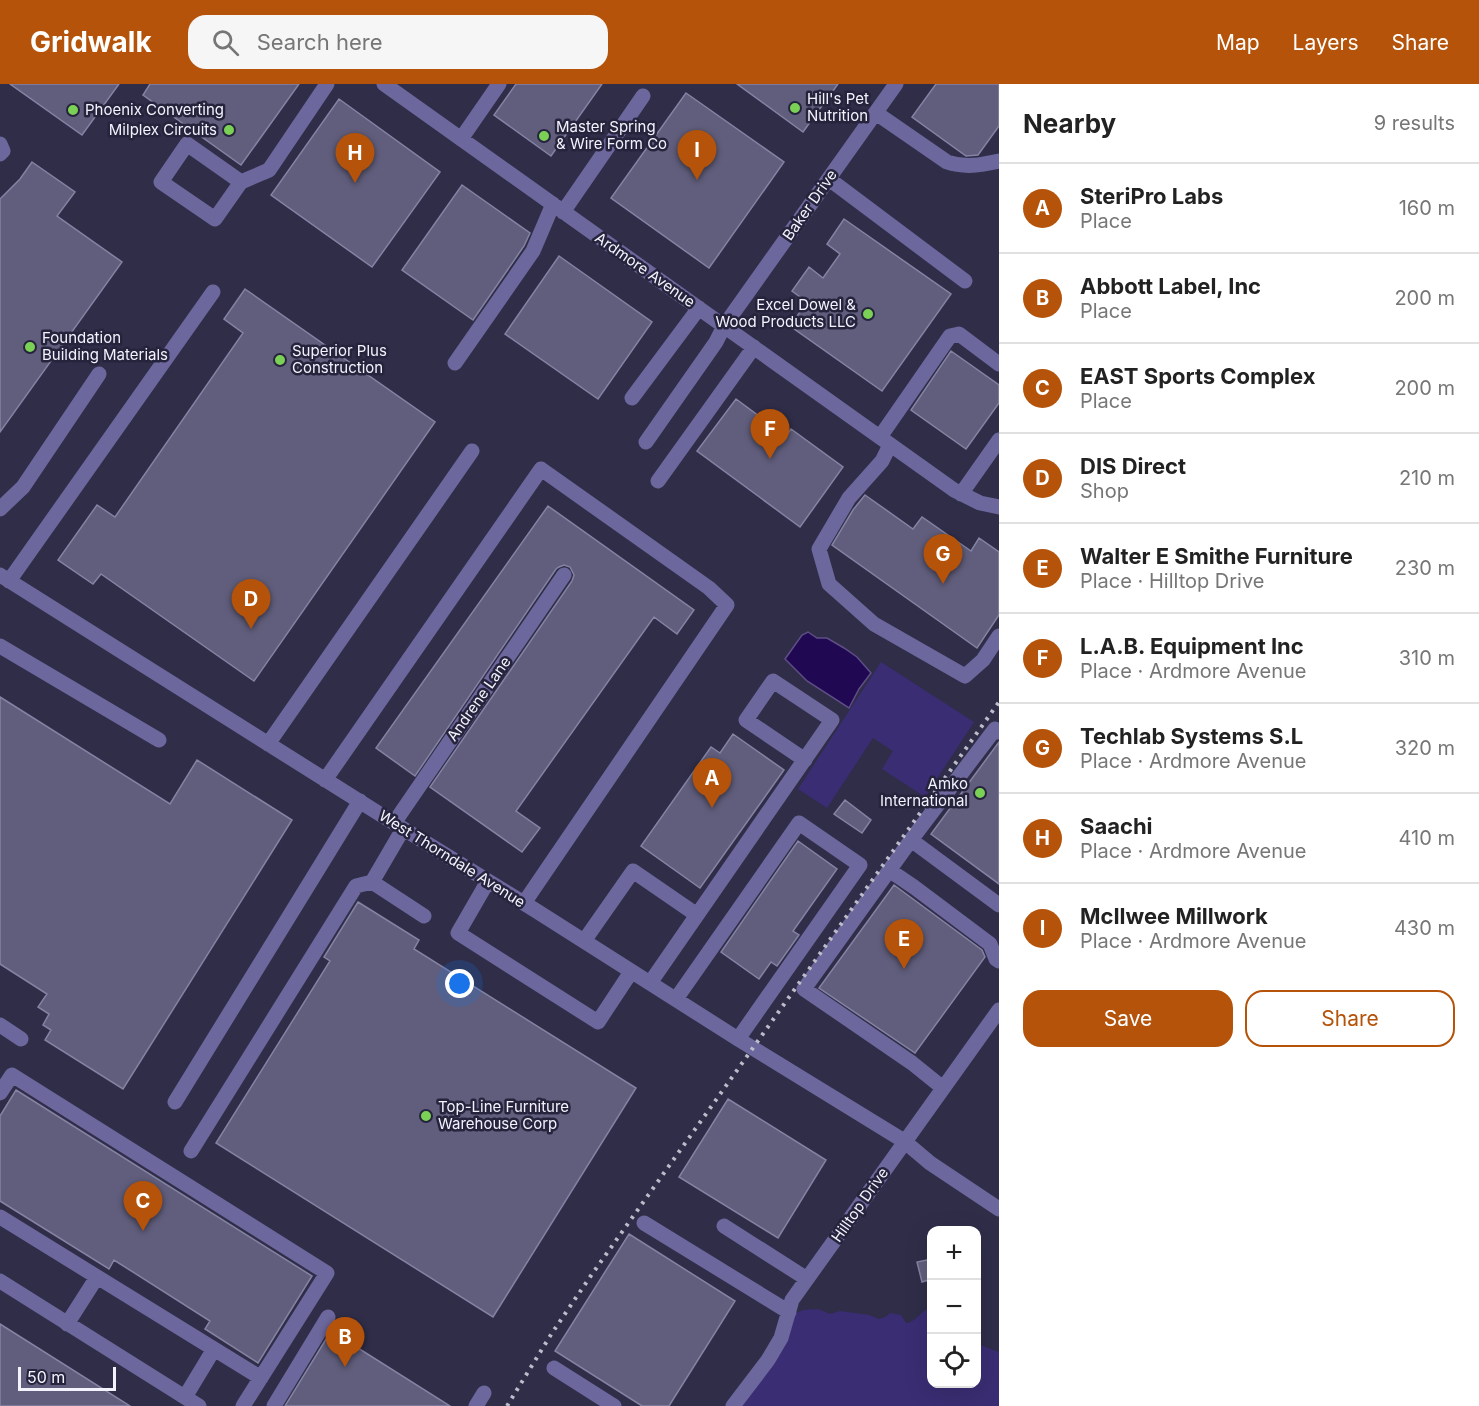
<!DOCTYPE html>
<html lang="en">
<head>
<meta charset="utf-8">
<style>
  :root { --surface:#fff; --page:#f6f6f6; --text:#222; --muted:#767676; --line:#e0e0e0; --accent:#b45309 }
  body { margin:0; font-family:Inter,sans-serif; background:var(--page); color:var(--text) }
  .controls { position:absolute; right:18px; bottom:18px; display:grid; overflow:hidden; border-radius:12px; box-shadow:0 6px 24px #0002 }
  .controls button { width:54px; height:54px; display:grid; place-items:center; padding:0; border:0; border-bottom:2px solid var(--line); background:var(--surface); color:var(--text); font:30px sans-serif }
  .scale { position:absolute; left:18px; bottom:15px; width:98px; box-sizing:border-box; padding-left:6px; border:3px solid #f3f3fd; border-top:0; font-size:16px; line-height:21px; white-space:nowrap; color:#f3f3fd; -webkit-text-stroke:4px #26233d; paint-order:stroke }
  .you { position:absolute; left:460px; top:900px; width:21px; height:21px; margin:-15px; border:4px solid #fff; border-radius:50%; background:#1a73e8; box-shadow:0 0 0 9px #1a73e833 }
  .badge { display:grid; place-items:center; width:39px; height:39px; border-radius:50%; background:var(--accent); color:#fff; font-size:20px; font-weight:700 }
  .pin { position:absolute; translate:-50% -50px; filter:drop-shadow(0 2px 3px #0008) }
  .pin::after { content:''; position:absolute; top:32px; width:21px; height:18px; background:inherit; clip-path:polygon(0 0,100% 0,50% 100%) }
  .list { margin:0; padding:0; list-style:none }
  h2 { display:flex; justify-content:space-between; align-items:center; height:78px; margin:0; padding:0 24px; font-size:26px }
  h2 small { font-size:20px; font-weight:400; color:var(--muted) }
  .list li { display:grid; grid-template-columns:39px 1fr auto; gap:18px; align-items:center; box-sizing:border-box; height:90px; padding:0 24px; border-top:2px solid var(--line) }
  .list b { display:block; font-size:22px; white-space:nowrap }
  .list p { margin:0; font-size:20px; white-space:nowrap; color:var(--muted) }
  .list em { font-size:20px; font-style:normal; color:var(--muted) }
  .actions { display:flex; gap:12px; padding:18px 24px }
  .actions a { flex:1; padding:14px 0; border:2px solid var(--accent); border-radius:18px; text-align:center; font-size:21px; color:var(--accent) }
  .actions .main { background:var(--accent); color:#fff }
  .icon { flex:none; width:33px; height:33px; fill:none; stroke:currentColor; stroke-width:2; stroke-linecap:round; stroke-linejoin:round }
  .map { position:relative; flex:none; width:999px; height:1322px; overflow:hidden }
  header { display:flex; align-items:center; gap:36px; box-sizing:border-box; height:84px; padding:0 30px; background:var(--accent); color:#fff }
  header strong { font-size:28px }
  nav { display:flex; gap:33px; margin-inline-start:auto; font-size:21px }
  .search { width:420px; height:54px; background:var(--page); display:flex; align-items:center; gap:15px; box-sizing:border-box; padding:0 21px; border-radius:18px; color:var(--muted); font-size:22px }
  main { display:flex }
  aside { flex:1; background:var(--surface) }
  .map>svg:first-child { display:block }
</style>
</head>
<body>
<header>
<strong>Gridwalk</strong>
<div class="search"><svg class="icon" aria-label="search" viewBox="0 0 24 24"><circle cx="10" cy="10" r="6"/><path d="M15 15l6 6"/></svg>Search here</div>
<nav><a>Map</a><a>Layers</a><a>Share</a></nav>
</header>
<main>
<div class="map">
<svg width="999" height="1322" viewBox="0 0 999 1322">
  <rect width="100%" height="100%" fill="#2f2d48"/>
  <!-- green -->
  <path fill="#3a2d73" d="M881,578l93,60 -49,75 -43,-28 11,-18 -20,-13 -46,70 -29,-19z
    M931,1223l1,77h44l1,-38h6l16,6v54h-257l52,-92 9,-4 15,-1 12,5 10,-3 29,4 10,4 6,-2 5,-4 11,2 5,8c11,-1 15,-13 25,-16z"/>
  <!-- water -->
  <path fill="#200853" stroke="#5f4e86" stroke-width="1.5" d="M808,548l9,6h10l17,10 13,9 14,16 -12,16 -10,19 -42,-27 -22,-22 17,-24z"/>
  <!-- building -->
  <path fill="#605e7c" stroke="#8583a3" stroke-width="1.5" d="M10,0h109l-37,51z
    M150,0h149l-58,81 -98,-70z
    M516,0h86l-51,72 -57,-41z
    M737,0h101l-35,48z
    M936,0h63v42l-21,29 -12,1 -54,-39z
    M686,9l98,69 -75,106 -98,-70z
    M339,15l101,73 -68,95 -101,-72z
    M32,78l43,30 -18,24 65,46 -122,170v-233l20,-20z
    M462,101l68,48 -6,13 -51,74 -71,-50z
    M844,135l107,75 -69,97 -92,-65 17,-24 -15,-11 17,-24 14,11 17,-24 -13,-10z
    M559,172l93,66 -54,77 -93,-65z
    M245,205l190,133 -181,259 -153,-107 -8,10 -35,-24 39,-55 18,12 128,-184 -19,-14z
    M951,267l48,34v18l-33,46 -55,-39z
    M736,315l50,37 5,-7 52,38 -43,60 -103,-76z
    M865,411l48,34 9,-12 49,34 8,-13 20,14v63l-22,33 -145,-103 21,-35z
    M548,422l146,104 -17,24 -23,-17 -138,194 24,17 -18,24 -92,-65 142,-206 2,-6 -4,-8 -6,-2 -5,2 -3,2 -141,207 -39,-28z
    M0,613l170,107 27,-44 95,60 -169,269 -78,-49 6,-10 -8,-5 6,-11 -11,-7 9,-13 -47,-30z
    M733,650l51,36 -84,118 -59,-42 70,-99 9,6z
    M999,658v142l-68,-50z
    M845,716l26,20 -9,13 -28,-19z
    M798,757l39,28 -44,62 6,4 -22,31 -6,-4 -12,17 -38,-27z
    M894,801l88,65 3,7 -70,96 -96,-65z
    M358,818l61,38 -5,9 222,139 -143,229 -277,-174 114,-182 -6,-4z
    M16,1006l296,186 -54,87 -53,-34 5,-8 -96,-61 -5,9 -109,-68v-85z
    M728,1015l98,61 -48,78 -99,-61z
    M629,1150l106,67 -66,105h-27l-87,-55z
    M932,1175v20l-10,3 -5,-20z
    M0,1240l130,82h-130z
    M331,1247l119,75h-165z"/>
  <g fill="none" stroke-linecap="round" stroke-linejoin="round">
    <!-- minor -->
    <path stroke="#6c679c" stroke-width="15" d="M384,0l570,406 26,13 19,4
      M876,29l71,49c18,6 34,3 52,-1
      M461,55l38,-55
      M0,60l3,7 -3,3
      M829,95l136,102
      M241,98l-54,-38 -26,38 54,37 26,-37 28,-12 58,-86
      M563,128l80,-116
      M455,279l78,-112 20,-47
      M632,314l67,-90
      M880,353l70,-101 9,-2 40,30
      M646,358l70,-100 8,-16 172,-242
      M890,361l-8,16 -33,37 -30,51 10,35 45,40 91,52 18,-16 16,-24
      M658,397l96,-134
      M961,410l38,-54
      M0,425l23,-22 76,-113
      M0,491l394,248 141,87 203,129 166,102 26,22 69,46
      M9,497l204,-289
      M0,562l159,94
      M268,660l204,-293
      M325,696l216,-311 168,119 18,17 -203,298
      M394,739l170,-248
      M911,756l84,-111 4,3
      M889,786l25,17 76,57 6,15 3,2
      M488,797l-30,52 140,89 33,-50
      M372,798l52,34
      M584,857l49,-70 64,44
      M650,899c61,-87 121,-175 182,-263l-59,-39 -27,39 59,40
      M676,915l123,-176 61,42 -122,174
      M0,941l21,14
      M943,1004l-31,-25 -108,-74 107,-149 88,65
      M0,1009l12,-18 315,198 -84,133
      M175,1018l185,-301
      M191,1067l165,-265 16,-4 31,-53
      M0,1133l261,161
      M644,1139l145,89
      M724,1142l83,53
      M0,1197l199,125
      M67,1240l30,-47
      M554,1284l60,38
      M185,1313l29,-48
      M274,1322l54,-89
      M476,1322l8,-13
      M733,1322l35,-46 13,-22 11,-38 207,-290"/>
    <!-- rail -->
    <path stroke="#bdbccb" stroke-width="4" stroke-dasharray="3 6" stroke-linecap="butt" d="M507,1322l45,-73 38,-56 409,-575"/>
  </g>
  <!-- markers -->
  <g fill="#7bd156" stroke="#26233d" stroke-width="2">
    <circle cx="795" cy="24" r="6"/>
    <circle cx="73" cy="26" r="6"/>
    <circle cx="229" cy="46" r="6"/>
    <circle cx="544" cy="52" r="6"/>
    <circle cx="868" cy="230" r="6"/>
    <circle cx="30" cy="263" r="6"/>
    <circle cx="280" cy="276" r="6"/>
    <circle cx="980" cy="709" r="6"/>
    <circle cx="426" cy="1032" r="6"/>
  </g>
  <g text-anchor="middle" stroke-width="5" stroke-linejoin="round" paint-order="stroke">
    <!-- poi labels -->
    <g font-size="15" fill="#f3f3fd" stroke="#26233d" text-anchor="start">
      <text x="807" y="20">Hill's Pet<tspan x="807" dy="17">Nutrition</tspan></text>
      <text x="85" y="31">Phoenix Converting</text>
      <text x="556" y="48">Master Spring<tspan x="556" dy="17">&amp; Wire Form Co</tspan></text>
      <text x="217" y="51" text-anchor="end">Milplex Circuits</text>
      <text x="856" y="226" text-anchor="end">Excel Dowel &amp;<tspan x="856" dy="17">Wood Products LLC</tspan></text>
      <text x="42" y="259">Foundation<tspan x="42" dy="17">Building Materials</tspan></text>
      <text x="292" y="272">Superior Plus<tspan x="292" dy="17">Construction</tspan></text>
      <text x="968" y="705" text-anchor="end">Amko<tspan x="968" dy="17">International</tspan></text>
      <text x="438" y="1028">Top-Line Furniture<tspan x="438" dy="17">Warehouse Corp</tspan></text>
    </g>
    <!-- street labels -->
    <g font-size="15" fill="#f3f3fd" stroke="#26233d">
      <text transform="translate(810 121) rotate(-55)" y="5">Baker Drive</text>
      <text transform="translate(645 186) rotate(35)" y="5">Ardmore Avenue</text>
      <text transform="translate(479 615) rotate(-55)" y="5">Andrene Lane</text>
      <text transform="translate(452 775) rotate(32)" y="5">West Thorndale Avenue</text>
      <text transform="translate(860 1121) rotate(-55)" y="5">Hilltop Drive</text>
    </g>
  </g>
</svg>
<div class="controls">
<button>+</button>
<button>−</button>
<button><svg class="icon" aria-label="locate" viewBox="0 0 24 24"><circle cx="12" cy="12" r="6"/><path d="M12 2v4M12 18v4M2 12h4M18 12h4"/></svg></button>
</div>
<div class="scale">50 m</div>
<div class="you"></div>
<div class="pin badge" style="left:712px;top:724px">A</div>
<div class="pin badge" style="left:345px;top:1283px">B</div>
<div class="pin badge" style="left:143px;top:1147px">C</div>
<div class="pin badge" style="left:251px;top:545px">D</div>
<div class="pin badge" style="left:904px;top:885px">E</div>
<div class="pin badge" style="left:770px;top:375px">F</div>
<div class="pin badge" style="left:943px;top:500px">G</div>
<div class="pin badge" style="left:355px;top:99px">H</div>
<div class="pin badge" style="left:697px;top:96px">I</div>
</div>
<aside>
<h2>Nearby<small>9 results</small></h2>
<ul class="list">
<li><span class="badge">A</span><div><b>SteriPro Labs</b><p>Place</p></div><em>160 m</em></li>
<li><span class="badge">B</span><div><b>Abbott Label, Inc</b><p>Place</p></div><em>200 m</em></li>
<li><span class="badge">C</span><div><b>EAST Sports Complex</b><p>Place</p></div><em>200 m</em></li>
<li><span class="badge">D</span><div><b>DIS Direct</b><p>Shop</p></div><em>210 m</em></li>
<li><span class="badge">E</span><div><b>Walter E Smithe Furniture</b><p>Place · Hilltop Drive</p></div><em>230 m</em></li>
<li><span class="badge">F</span><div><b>L.A.B. Equipment Inc</b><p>Place · Ardmore Avenue</p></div><em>310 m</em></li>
<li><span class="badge">G</span><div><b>Techlab Systems S.L</b><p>Place · Ardmore Avenue</p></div><em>320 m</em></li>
<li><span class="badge">H</span><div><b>Saachi</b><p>Place · Ardmore Avenue</p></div><em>410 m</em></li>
<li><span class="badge">I</span><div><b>McIlwee Millwork</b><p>Place · Ardmore Avenue</p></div><em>430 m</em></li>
</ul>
<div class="actions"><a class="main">Save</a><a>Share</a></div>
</aside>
</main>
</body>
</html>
